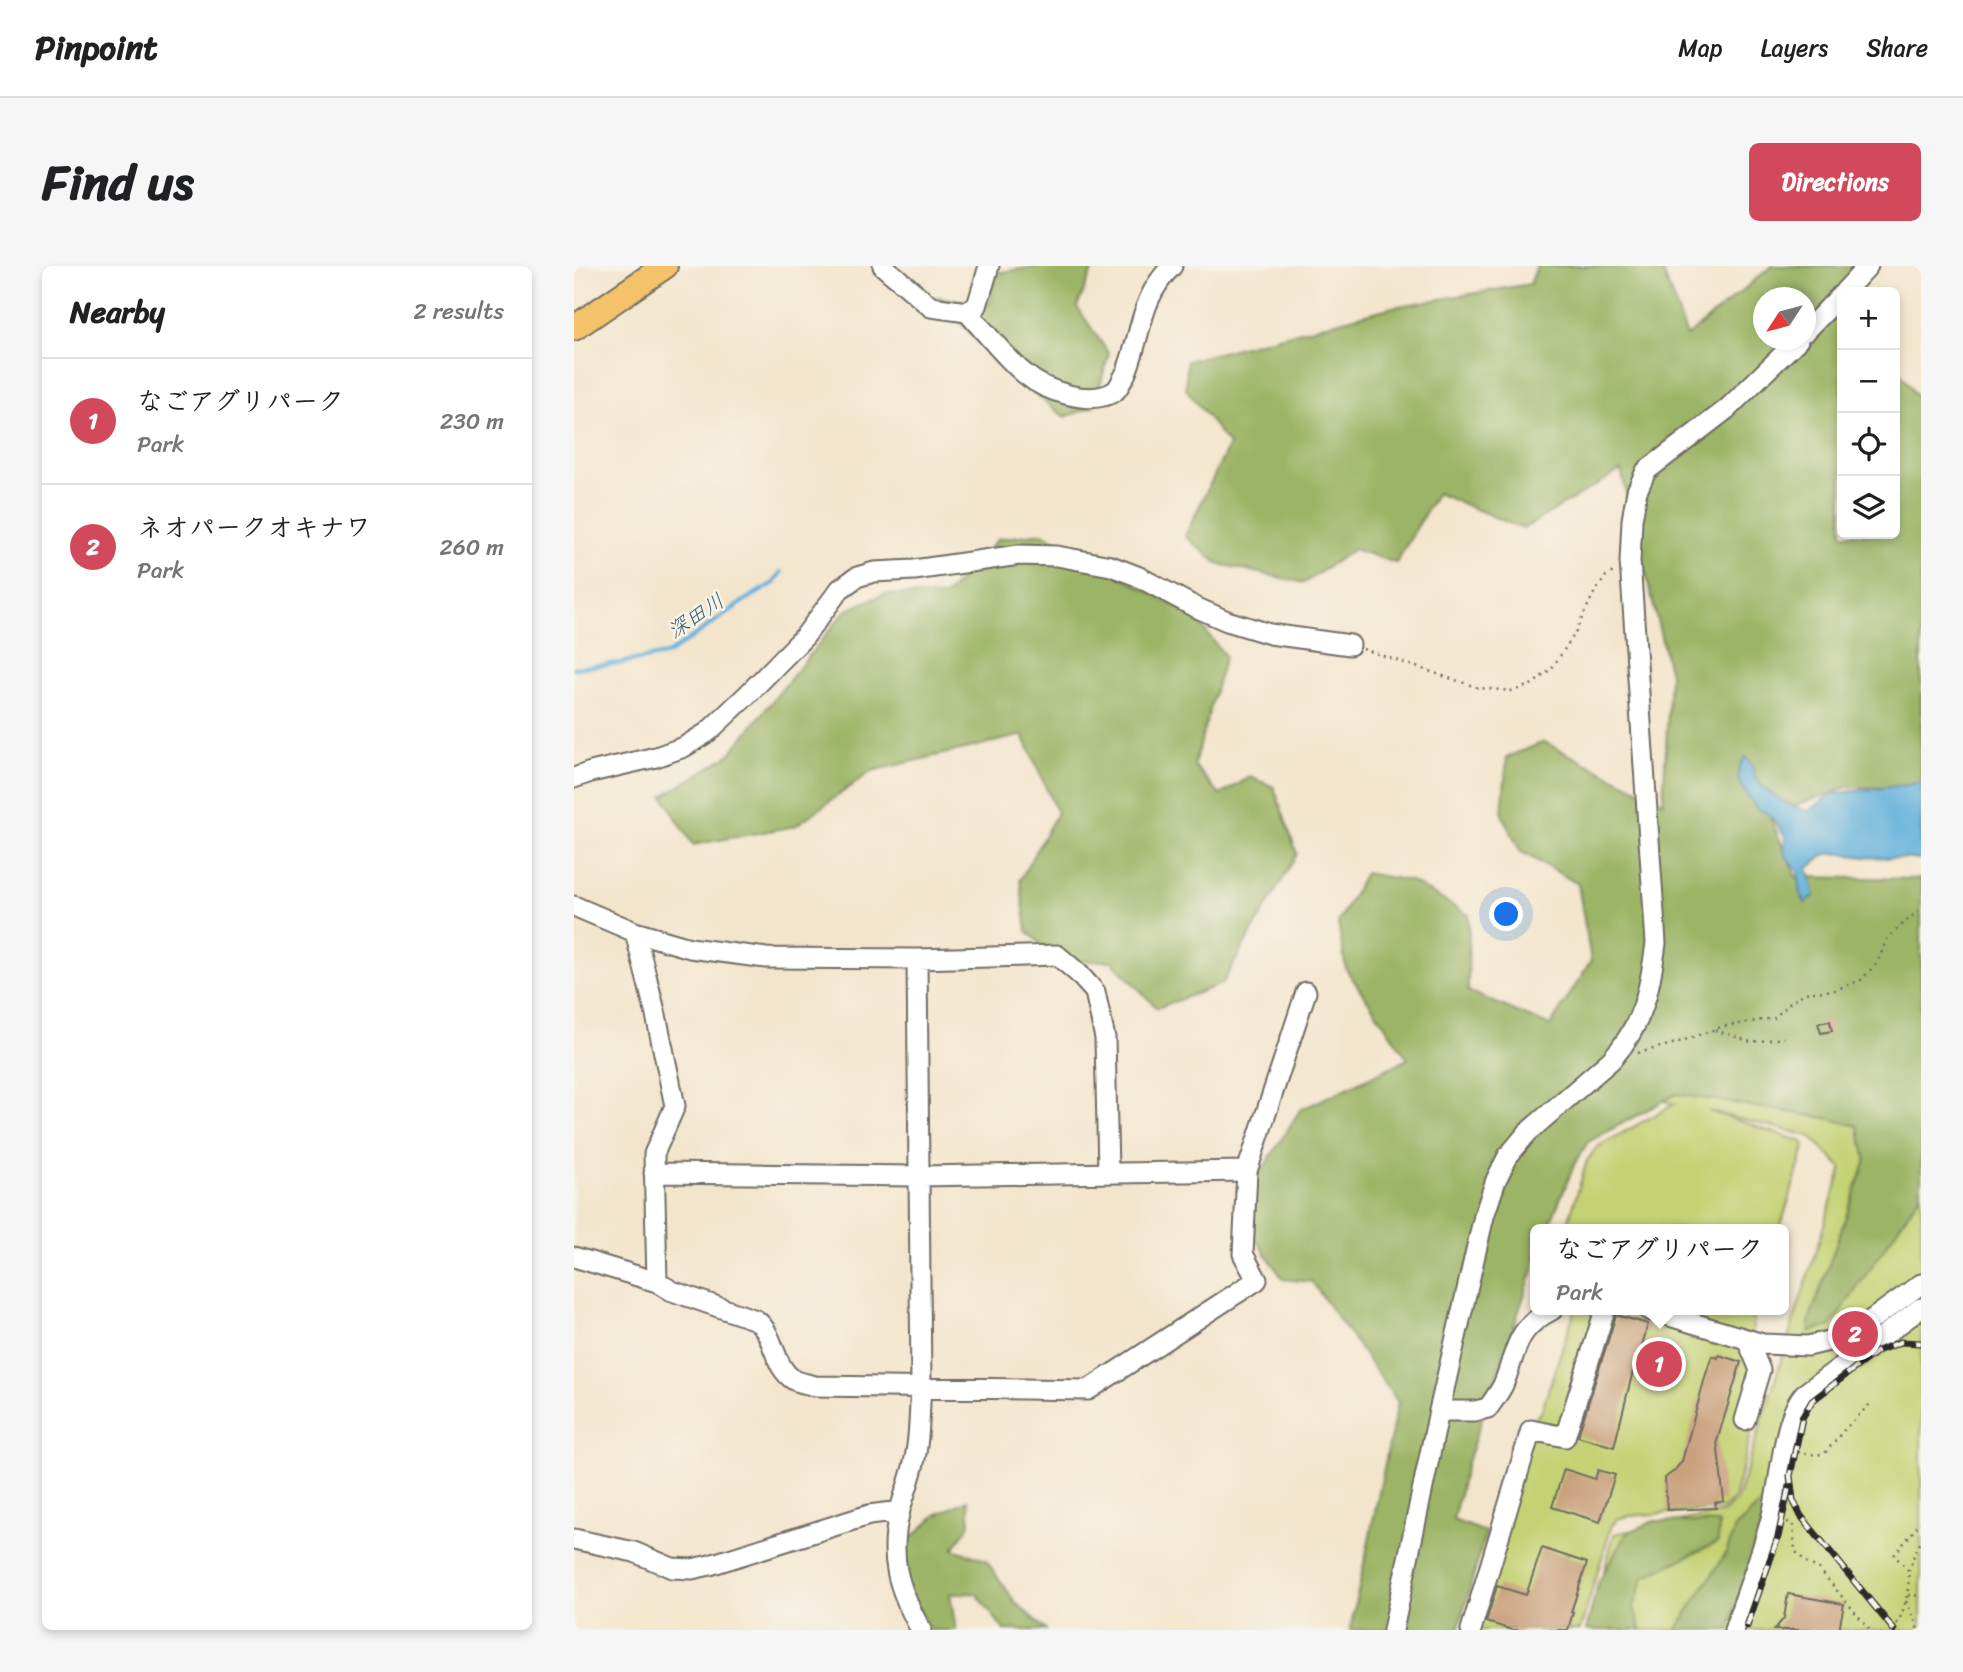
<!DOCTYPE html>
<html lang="en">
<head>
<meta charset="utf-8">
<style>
  :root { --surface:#fff; --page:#f6f6f6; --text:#202124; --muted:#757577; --line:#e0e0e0; --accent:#d1495b }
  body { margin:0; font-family:Sriracha,"Klee One",sans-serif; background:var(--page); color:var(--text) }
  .controls { position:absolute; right:21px; top:21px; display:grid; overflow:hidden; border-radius:10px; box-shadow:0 4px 10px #0003 }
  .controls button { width:63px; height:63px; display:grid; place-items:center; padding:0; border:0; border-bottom:2px solid var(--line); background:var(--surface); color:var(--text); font:35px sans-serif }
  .compass { position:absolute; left:1179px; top:21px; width:63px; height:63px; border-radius:50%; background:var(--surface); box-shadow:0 4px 10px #0003; rotate:234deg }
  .you { position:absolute; left:933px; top:649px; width:24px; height:24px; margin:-18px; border:5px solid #fff; border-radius:50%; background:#1a73e8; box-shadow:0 0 0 10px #1a73e833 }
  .badge { display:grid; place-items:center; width:46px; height:46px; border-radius:50%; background:var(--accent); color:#fff; font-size:23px; font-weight:700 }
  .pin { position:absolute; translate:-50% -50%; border:4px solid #fff; box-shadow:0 2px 7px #0006 }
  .popup { position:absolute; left:956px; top:958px; width:259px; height:91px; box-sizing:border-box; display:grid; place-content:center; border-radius:10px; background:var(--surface); filter:drop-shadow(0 2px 5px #0005); font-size:23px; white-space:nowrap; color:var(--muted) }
  .popup b { font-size:26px; color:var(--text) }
  .popup::after { content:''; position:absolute; left:50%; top:100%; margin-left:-14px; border:14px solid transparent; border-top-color:var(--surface) }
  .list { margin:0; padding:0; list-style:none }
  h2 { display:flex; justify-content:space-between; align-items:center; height:91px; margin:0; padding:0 28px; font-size:30px }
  h2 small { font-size:23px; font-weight:400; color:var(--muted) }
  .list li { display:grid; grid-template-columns:46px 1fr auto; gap:21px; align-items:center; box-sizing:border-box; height:126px; padding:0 28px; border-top:2px solid var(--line) }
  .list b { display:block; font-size:26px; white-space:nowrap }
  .list p { margin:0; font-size:23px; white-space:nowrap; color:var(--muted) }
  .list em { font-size:23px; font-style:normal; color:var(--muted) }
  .icon { flex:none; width:38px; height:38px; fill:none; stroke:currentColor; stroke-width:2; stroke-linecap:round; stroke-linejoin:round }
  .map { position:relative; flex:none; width:1347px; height:1364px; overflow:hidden; border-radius:10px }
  header { display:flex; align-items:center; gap:42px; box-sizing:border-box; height:98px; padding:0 35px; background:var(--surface); border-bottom:2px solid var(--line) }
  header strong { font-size:33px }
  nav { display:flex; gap:38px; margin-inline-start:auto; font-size:24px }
  .intro { display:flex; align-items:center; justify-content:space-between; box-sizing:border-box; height:168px; padding:0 42px }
  h1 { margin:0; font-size:49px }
  .button { padding:18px 32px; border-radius:10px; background:var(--accent); color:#fff; font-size:24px; font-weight:700 }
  main { display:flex; gap:42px; padding:0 42px }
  aside { flex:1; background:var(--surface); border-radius:10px; box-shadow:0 4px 10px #0003 }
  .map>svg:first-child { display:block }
</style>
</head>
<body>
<header>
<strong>Pinpoint</strong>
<nav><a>Map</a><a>Layers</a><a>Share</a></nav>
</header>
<div class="intro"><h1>Find us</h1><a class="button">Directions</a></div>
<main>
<aside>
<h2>Nearby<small>2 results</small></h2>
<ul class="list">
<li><span class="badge">1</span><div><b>なごアグリパーク</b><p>Park</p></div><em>230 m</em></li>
<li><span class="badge">2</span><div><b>ネオパークオキナワ</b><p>Park</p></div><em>260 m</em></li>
</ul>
</aside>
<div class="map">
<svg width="1347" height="1364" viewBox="0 0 1347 1364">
  <rect width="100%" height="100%" fill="#f7f3e8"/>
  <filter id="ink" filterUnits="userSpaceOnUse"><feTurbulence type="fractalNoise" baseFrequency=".0143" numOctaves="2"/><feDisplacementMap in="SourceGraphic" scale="14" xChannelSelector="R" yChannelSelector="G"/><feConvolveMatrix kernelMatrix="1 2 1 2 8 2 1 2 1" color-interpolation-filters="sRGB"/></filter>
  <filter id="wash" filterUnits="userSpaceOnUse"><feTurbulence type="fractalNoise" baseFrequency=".00686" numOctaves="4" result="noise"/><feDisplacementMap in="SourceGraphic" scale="28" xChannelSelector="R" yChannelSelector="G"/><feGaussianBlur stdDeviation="1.57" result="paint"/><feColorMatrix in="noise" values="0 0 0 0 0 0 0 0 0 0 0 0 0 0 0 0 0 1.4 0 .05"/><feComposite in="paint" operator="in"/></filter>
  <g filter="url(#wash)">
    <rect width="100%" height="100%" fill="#f3e5cc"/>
    <!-- green -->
    <path fill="#c4d273" stroke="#787e4f" stroke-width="2" d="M1347,616v748h-333l26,-96 110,-22 13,-12 105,-332 -32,-32 -102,-25 95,31 2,4 -25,83h-214l21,-68 10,-14 78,-43 -17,-5z
      M1001,1044h181l-3,10v15l13,42 -32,122 -11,10 -94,7 -12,3 -6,8 -31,103h-114l62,-204 13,-14z"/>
    <!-- forest -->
    <path fill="#9bb465" stroke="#637048" stroke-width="2" fill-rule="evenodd" d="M467,0h53l-17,41 32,47 -15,52 -29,11 -65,-50 -63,-70 53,7 5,-31z
      M963,0h124l26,70 85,-70h104l-17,26h-17v242h53v-169l26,38v386l-74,-2 -78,28 27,62 125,2v315l-90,132 -22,6v-11l57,-161 -8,-34 -27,-7 -155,-25 -88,48 -14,23 -26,64h-13v35l-69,201 -13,55 33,12 -28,98h-108l48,-228 -86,-120 -29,-3 -29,-43 -3,-48 49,-78 108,-51 -62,-90 -8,-46 27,-50 45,8 59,34 -1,76 82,35 41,-65 -13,-77 -58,-33 -18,-37 5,-57 37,-15 119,60 7,-128 -49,-204 -98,59 -86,-36 -41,70 -42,-14 -50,34 -85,-19 -34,-28 44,-91 -43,-56 1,-28 206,-54 137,-23zM1190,32h42v42h-42z
      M468,267l153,84 30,39 -31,109 26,30 30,-18 24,10 23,67 -75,130 -65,24 -45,-47h-53l-32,-30 -7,-51 37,-67 -34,-78 -151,36 -77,55 -102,19 -30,-49 66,-41 116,-144 39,-17 61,2 53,-57z
      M1196,1229l-41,135h-53l50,-77 9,-25z
      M394,1234l2,24 -17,25 33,11 29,42 31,28h-42l-28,-37 -26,1 6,36h-27l-27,-52 4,-35 30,-28z
      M1080,1255l65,2 -1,19 -74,35 -10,30 7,23h-55l13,-49 28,-48z"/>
    <!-- water -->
    <path fill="#60b0db" stroke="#466e83" stroke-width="2" d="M1172,491l7,9c-1,22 37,41 56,45l22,-17 90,-11v76l-57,-2 -27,-4 -11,1 -18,14 7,27 -10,8 -4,-8 -3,-23 -14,-19 1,-17 -16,-22 -12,-5 -15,-21 -4,-10 1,-11 3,-6z"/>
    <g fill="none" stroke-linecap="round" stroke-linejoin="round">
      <!-- stream -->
      <path stroke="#60b0db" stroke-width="4.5" d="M0,402l46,-5 48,-9 79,-55 27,-16 7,-11"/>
    </g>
    <g id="blocks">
      <!-- building -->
      <path fill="#c9a07c" d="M1256,755l2,10 -11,2 -3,-10z
        M1042,1049l32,9 -7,25 39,12 -5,17 -13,7 -11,-21 -15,-5 -22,88 -36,-11z
        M1145,1089l22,7 -24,79 7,60 -9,2 1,5 -49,2 -2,-32 9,-7 8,-10 24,-87 6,-18 6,2z
        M990,1203l31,10 3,-9 17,5 -15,47 -48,-15z
        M968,1282l45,15 -16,49h2l-5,18h-55l-27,-8 11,-36 29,9z
        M1214,1328l56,10 -5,26h-65l10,-12z"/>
    </g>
  </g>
  <g filter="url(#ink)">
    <use href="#blocks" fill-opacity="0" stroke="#716c63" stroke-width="2"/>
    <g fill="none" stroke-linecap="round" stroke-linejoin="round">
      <defs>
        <path id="minor" d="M309,0l48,41 36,5 10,-6 12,-40
          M1270,26l24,-26
          M393,46c17,18 39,47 58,62 20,17 66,33 90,17 4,-3 8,-13 11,-18 16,-39 13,-74 46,-107
          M1232,65l36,-37
          M0,512l17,-6 65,-15 28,-10 24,-15 39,-37 58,-59 35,-47 17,-12 17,-5 40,-2 105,-15 38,1 54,10 26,10 58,31 32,14 43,13 80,11
          M0,640l61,26 55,16 76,10 151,1 140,-4 21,18 17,19 10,46 3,134
          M61,666l21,83 19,91 -21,48 3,128
          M343,693l4,428c-2,23 -1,48 -6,71 -3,17 -10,34 -15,52 -12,48 -2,78 21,120
          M80,907l264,3 329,-5
          M0,991l83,25 15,9 84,29c20,15 16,46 38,60 6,3 15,4 21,6l273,4 169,-110 -14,-26 4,-83 59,-179
          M1075,1044l114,34 45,2 41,-10 72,-52
          M865,1145h36l13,-3c5,-7 11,-15 15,-23 15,-35 10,-55 49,-75
          M1171,1154l15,-50 -13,-31
          M0,1273l60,13 38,16 20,1 18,-4 159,-50 31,-4
          M819,1364l46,-219 45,-195 12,-36 12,-24 20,-24 83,-72c32,-35 39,-71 45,-117l-26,-382 2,-41 5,-29 9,-20 81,-62 71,-69
          M897,1364l60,-200 34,7 40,-127
          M1160,1364c12,-36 26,-71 36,-107 11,-36 11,-103 34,-129l117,-86"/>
        <path id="major" d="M0,62l91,-62"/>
      </defs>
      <!-- minor casing -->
      <use href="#minor" stroke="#716c63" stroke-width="23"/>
      <!-- major casing -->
      <use href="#major" stroke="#716c63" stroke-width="28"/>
      <!-- path -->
      <path stroke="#716c63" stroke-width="2.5" stroke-dasharray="2 5" stroke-linecap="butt" d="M789,383l116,39 34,3 20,-7 19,-16 22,-33 19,-40 13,-19 9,-5
        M1141,764l36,12 33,-4
        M1064,787l38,-10 45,-16 53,-9 16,-15 14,-10 31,-3 26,-10 16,-17 11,-26 30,-26 3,-1
        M1224,1186l19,3 8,-2 19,-23 28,-28
        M1213,1256l6,2 2,27 11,11 13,7 51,61
        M1335,1305l6,-19 6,-10
        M1334,1329l13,1
        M1332,1335l11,24v5
        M1319,1364c12,-18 16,-37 16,-59l-15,-16 27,-33"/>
      <!-- minor -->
      <use href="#minor" stroke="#fff" stroke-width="19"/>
      <!-- major -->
      <use href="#major" stroke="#f4c26a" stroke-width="24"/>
      <defs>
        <path id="rail" d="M1173,1360l31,-89 11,-51
          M1320,1364l-93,-114 -8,-16 -3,-24 12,-58 10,-17 65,-50 24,-9 20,1"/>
      </defs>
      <!-- rail casing -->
      <use href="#rail" stroke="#2b2b2b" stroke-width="7"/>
      <!-- rail -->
      <use href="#rail" stroke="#f7f3e8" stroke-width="4.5" stroke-dasharray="13" stroke-linecap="butt"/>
    </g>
  </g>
  <g text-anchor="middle" stroke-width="5" stroke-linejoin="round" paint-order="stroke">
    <!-- water labels -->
    <g font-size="21" font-style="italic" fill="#3e5a69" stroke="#f7f3e8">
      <text transform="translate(122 350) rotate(-34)" y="7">深田川</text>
    </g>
  </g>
</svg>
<div class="controls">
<button>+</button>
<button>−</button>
<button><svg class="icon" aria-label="locate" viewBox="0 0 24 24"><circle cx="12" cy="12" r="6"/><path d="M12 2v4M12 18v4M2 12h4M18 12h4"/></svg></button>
<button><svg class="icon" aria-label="layers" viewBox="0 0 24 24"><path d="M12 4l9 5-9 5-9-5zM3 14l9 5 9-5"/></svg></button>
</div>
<svg class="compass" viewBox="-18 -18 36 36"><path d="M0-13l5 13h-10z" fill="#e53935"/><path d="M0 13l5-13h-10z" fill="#757577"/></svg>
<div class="you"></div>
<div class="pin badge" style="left:1085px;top:1098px">1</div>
<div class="popup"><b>なごアグリパーク</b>Park</div>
<div class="pin badge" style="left:1281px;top:1068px">2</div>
</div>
</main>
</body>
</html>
